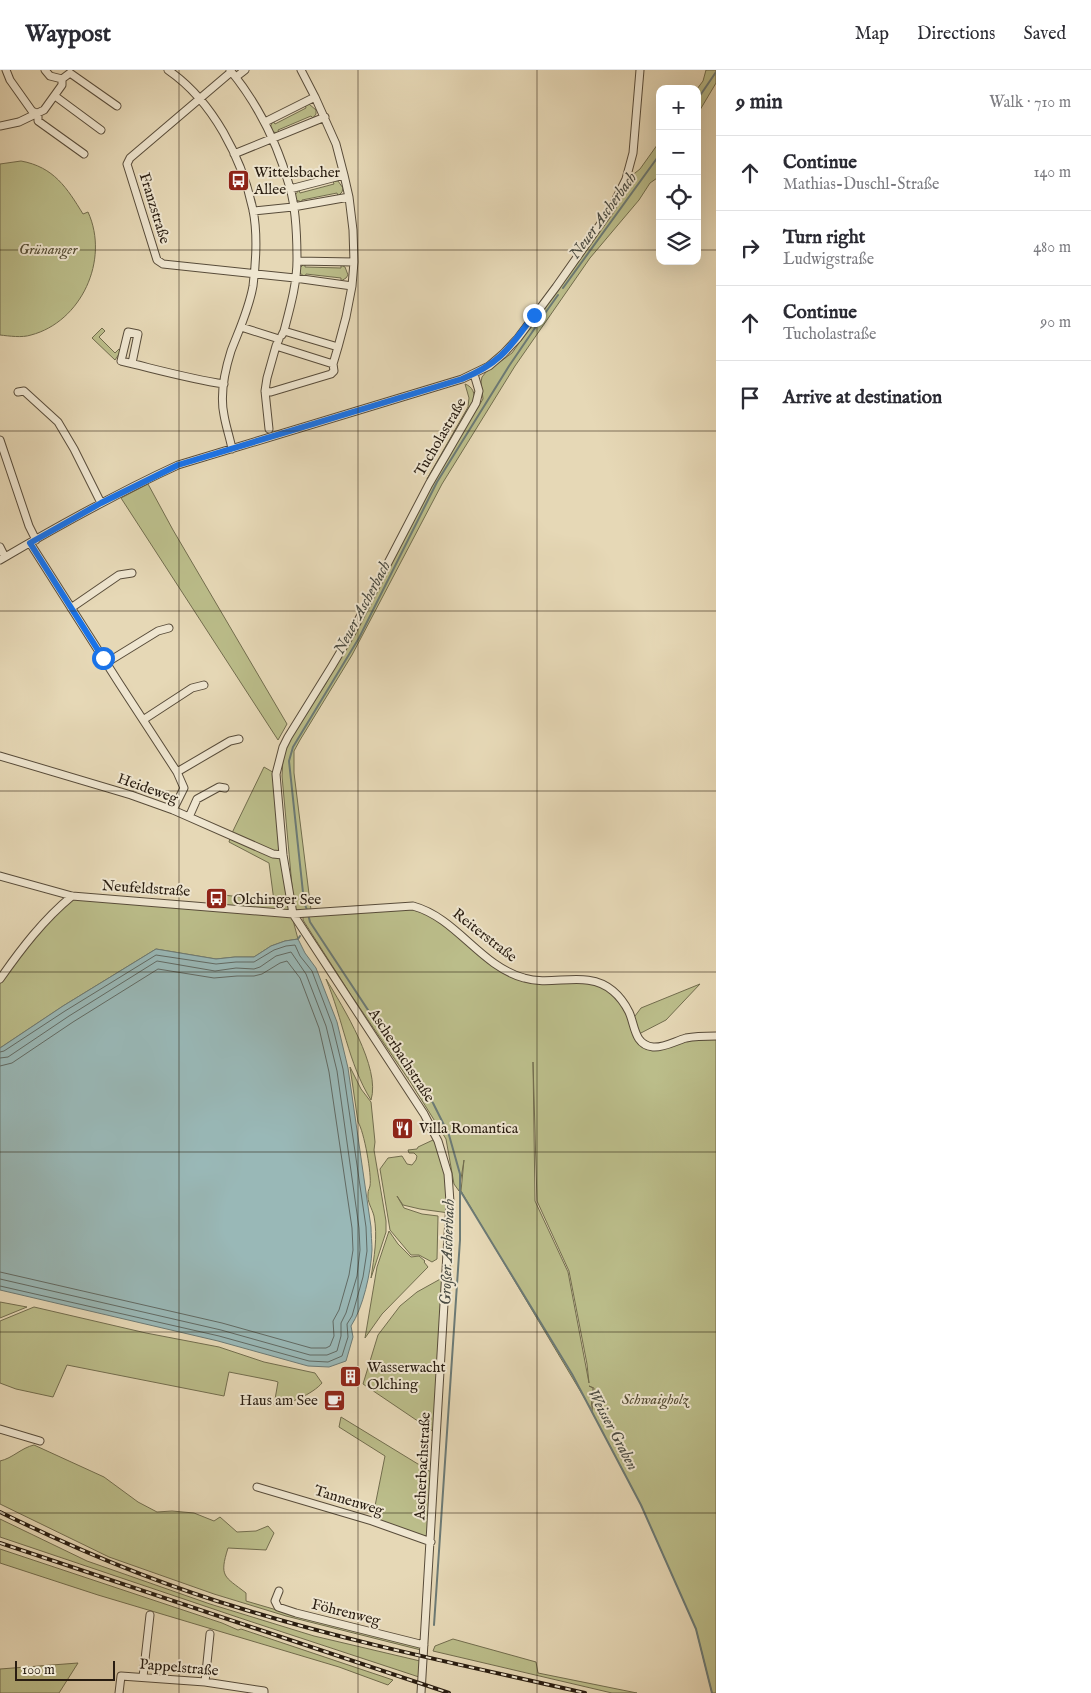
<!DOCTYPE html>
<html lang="en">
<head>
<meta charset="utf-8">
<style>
  :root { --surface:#fff; --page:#f7f7f7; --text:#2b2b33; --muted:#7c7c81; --line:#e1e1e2 }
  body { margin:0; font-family:"IM FELL English",serif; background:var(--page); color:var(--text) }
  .controls { position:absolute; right:15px; top:15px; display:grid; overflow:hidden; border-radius:10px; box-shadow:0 5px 20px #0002 }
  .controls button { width:45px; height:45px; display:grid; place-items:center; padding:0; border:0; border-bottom:1px solid var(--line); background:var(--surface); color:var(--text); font:25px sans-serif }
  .scale { position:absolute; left:15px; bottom:12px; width:100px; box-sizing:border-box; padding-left:5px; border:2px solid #291d11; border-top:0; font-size:14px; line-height:18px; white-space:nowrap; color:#291d11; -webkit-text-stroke:4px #efe6d0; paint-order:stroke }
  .stop { position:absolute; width:15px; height:15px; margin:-11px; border:4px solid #1a73e8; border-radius:50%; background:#fff }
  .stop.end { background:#1a73e8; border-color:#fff; box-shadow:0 1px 5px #0008 }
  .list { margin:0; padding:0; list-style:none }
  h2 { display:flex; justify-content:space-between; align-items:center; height:65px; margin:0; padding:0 20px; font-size:21px }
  h2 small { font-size:16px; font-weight:400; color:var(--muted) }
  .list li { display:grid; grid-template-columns:32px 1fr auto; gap:15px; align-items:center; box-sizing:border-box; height:75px; padding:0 20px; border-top:1px solid var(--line) }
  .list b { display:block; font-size:19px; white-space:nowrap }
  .list p { margin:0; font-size:16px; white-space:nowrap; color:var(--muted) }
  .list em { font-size:16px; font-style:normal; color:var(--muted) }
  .icon { flex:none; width:28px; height:28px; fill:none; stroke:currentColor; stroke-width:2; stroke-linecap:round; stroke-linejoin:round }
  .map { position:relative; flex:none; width:716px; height:1623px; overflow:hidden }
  header { display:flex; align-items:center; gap:30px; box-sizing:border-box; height:70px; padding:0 25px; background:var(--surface); border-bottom:1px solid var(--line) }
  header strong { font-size:24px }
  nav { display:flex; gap:28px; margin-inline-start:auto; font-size:18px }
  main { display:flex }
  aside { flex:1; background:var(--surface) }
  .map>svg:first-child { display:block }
</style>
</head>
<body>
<header>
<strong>Waypost</strong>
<nav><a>Map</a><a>Directions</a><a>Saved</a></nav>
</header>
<main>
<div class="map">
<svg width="716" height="1623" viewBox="0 0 716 1623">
  <rect width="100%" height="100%" fill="#e6d8b6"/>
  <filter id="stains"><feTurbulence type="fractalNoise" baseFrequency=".004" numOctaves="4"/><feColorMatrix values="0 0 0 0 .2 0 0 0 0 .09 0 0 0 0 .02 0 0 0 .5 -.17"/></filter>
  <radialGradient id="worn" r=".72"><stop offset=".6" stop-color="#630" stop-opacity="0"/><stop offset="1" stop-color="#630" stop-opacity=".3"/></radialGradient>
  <!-- green -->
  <path fill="#bbbd8a" stroke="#726d4e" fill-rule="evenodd" d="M706,0h10v13l-19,32v-26l6,-8z
    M305,34h4l7,6v4l-3,4 -2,-2 -33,14 1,3 -6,-1 -3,-5 3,-6 2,3 31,-16z
    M660,71v35l-10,7 -11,17 -49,58 -75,108 -73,118 -90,171 -52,85 -6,11v22l17,137h-14l-3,-2 -12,-132 1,-18 3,-12 40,-63 117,-219 40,-65 -2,-17 1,-5 4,-5 26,-19 103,-146 15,-30 10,-8z
    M21,91c33,6 46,27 62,53l5,-2c22,48 -7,110 -57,123 -9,3 -22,1 -31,0v-171z
    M333,111h5l5,7 -1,4 -4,4 -1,-3 -35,7v2l-6,-2 -1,-5 4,-5 1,3 34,-9z
    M305,193v4l36,1v-3l4,2 3,8 -2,3 -5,3v-3l-35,-4 -1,3 -5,-4v-5z
    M102,258l3,3 -6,6 16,16 4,-4 2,2 -6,9 -23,-22z
    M465,314c8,3 10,9 9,18l-47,77 41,-72 1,-9z
    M148,414l25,46 114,194 -9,16 -157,-242z
    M264,697l12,7 18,150 4,15 -13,2 -14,5 -17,11h-19l-19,2 -60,-10 -93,57 -63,42v-69l18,-25 54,-58 138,10 5,-12 59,7 -5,-38 -40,-21 2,-7z
    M413,836l11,3 71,55 30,15 54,1 31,9 22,31 9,-12 59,-24 -34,36 -29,15 15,12 33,-9 31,-2v657h-4l-16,-64 -55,-124 -49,-93 2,-24 -5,-2 4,2 -2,21 -130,-218 3,-31 -5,31 -5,-7 -8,-45 -35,-56 -60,-88 -48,-75v-4zM533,992l4,139 32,70 18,93 2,19 -21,-111 -33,-71z
    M326,909c17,28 55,89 45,121 -23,-37 -28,-81 -45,-121z
    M350,997l11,22 10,13 4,40 -1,8 12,71v11l-15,46c3,-21 7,-41 3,-62 -2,-8 -7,-14 -6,-22 0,-4 1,-4 2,-8 2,-11 -6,-55 -12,-64z
    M433,1070l5,1 10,33 1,39 -29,-4 -17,-4 -6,-9 7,12 18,6 16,2 -1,43 -5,3 -13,-7h-8l-21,-25 -10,-61 8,-11 14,-2 5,8 5,1 4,-5 1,-4 -3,-3h-5l-1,-3 9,-1 1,-2z
    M389,1161l9,13 13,13 8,-1 6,5 -1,1 4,5 -46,47 -17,24 12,-71z
    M444,1207l-10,155 -71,-48 15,-49 22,-29 17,-14z
    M0,1232l27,5 -27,11z
    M34,1237l112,26 73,14 45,15 51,11 7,10c-8,10 -35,23 -48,22l4,-23 -3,-1 -46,-9 -5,24 -157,-31 -14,32 -37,-8 -16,-6v-62z
    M341,1347l90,55 -3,68 -56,-19 13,-65 -46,-29z
    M34,1375l70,32 34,25 19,10 15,-1 22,2 20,8 6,-4 17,15 19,-1 12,-5 6,7 -8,17 -38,-2c-9,29 -4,28 18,45v8l41,12 131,32 3,5 -135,-34 -72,-22 -105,-37 -109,-53v-43c13,-3 21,-13 34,-16z
    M0,1449l87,42 123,43 104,32 106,25 -1,16 -179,-59 -240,-81z
    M0,1479l222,74 16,7 3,-1 152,51 -5,5 -49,-18 -241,-72 -98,-32z
    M453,1569l83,23 2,11 99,20h-25l-179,-42 2,-5z
    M78,1593l-19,30h-59v-24z"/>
  <!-- water -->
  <path fill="#99b8b7" stroke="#6c7a75" d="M298,869l7,14 11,15 21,54 11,46 23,159c0,7 1,16 1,23 -1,22 -9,58 -21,76l2,11 -7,24 -17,6 -21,-1 -90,-25 -218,-51v-242l63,-42 93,-57 60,10 19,-2h19l17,-11 14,-5z"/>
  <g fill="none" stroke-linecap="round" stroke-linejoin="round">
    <!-- shore -->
    <path stroke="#616a64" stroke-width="1" d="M0,982l4,-1 61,-40 91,-56 60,9 20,-2h18l20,-12 12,-4 9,-1 5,11 12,15 20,53 11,45 23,158 1,24 -4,26 -11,39 -5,8 1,13 -6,19 -14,6 -19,-1 -90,-25 -219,-50
      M0,988l8,-1 61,-41 88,-55 58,10 21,-3 18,1 6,-2 16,-11 15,-4 15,22 20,52 11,45 22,157 1,22 -3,26 -11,37 -5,10v13l-4,15 -10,4h-17l-89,-25 -221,-51
      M0,996l12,-3 61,-41 85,-53 56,9 23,-2h17l8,-2 18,-11 7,-2 13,17 5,13 14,37 10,44 23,156 1,22 -4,25 -10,35 -6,11 1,15 -4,10 -4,2h-15l-89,-25 -222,-51"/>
    <!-- stream -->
    <path stroke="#6c7a75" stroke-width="2" d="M697,30l19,-28
      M563,218l97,-134
      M543,246l15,-21
      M307,840l-3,-8 -15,-141 4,-14 66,-109 78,-156 72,-116 28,-41
      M308,844l2,8 93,141 30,40 16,32 11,39v66l-26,385
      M298,869l2,-3
      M461,1122l111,182 69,131 55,124 16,64"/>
    <defs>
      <path id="minor" d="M6,0l4,10 22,31 6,3v7l46,33
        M45,0l5,6 12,3
        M168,0c45,31 74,88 85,140 5,25 3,52 0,76 -4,23 -14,44 -22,65 -6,19 -11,45 -7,64 2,12 6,23 8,34
        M230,0c28,34 48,75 60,118 6,21 7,50 7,72 0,24 -7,48 -13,71
        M301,0l14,27
        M231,2l-101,86 -3,6 30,96 6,4 132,14 57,8 -6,31 -8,30
        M236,7l9,-7
        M55,26l46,34
        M265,52l50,-25 21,47 8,31
        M0,56l19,-4 25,-12 18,-25v-6l8,-6 47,33
        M234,84l91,-37
        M290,119l54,-14 5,22
        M253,141l40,-4 56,-10 4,33 1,32
        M297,191l57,1 -2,24
        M241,257l38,12 -3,7 57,18 1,7 -3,3 -60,18 -6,-1
        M282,265l2,-4 54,16 -5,17
        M132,293l6,-29 -10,-2 -7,29c34,8 69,18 103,23
        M18,322l6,-1 34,31 16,27 27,54
        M269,359l-4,-38 2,-13 9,-32
        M0,370l29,86 7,14
        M30,473l89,140 58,89 7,16 -11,22
        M0,477l5,10
        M0,490c58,-34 117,-67 178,-95l284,-86 27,-13 14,-12 15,-16 38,-51 55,-78 15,-30 7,-26 7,-83
        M71,538l48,-33 13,-2
        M106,593l52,-32 11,-3
        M143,650l49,-32 12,-3
        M0,686l131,39 42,15 100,44 10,1
        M177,702l53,-31 9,-2
        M189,747l8,-18 22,-12 6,1
        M0,806l72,20 221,18 120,-8c44,12 67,60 111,72 29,9 64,-9 89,13 6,5 12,13 16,21 6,13 5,33 24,35 11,1 22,-6 33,-9 10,-2 20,-2 30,-2
        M0,909c21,-30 43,-59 72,-83
        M0,1359l40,12
        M257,1417l115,34 59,21
        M279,1521l-4,10 3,6 18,6 128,32
        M143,1607l7,-62
        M205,1612l5,-48
        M119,1623l2,-17 84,6 59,9v2
        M421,1623l29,-491 -2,-28 -10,-33 -14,-27 -131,-200 -10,-59 -7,-81 7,-27 5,-10 44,-71 19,-32 78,-150 47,-81 3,-12 -5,-17"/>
    </defs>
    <!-- minor casing -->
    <use href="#minor" stroke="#584c3a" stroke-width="9"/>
    <!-- minor -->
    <use href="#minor" stroke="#efe6d0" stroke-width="7"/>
    <defs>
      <path id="rail" d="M0,1442c79,39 161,73 246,98 111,34 226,57 339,83
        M0,1473l449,150"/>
    </defs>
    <!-- rail casing -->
    <use href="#rail" stroke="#291d11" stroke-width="4"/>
    <!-- rail -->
    <use href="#rail" stroke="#efe6d0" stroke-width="2" stroke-dasharray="5.5" stroke-linecap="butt"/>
  </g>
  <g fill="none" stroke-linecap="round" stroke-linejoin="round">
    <!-- route -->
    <path stroke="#1a73e8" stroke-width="6" d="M103,588l-73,-115 71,-40 77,-38 284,-86c39,-16 48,-32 72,-64"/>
  </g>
  <!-- grid -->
  <path fill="none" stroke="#291d11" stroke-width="1" stroke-opacity="0.55" d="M179,0v1623M358,0v1623M537,0v1623M0,180h660M697,180h19M0,361h716M0,541h716M0,721h716M0,902h716M0,1082h716M0,1262h716M0,1443h716"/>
  <!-- icons -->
  <defs>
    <symbol id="bus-square" viewBox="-11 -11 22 22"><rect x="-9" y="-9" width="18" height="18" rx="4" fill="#8f2418" stroke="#efe6d0"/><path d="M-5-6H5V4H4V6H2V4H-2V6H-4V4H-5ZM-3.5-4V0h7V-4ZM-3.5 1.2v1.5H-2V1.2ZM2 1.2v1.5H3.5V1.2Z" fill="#fff"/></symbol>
    <symbol id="restaurant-square" viewBox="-11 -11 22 22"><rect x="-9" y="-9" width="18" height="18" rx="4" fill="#8f2418" stroke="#efe6d0"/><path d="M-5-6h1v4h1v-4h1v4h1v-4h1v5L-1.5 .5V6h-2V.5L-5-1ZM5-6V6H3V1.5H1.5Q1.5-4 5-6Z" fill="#fff"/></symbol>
    <symbol id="building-square" viewBox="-11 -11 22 22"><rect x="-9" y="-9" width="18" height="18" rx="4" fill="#8f2418" stroke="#efe6d0"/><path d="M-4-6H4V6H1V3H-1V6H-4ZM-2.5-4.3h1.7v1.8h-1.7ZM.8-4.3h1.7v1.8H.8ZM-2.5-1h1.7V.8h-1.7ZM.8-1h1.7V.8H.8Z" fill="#fff"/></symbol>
    <symbol id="cafe-square" viewBox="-11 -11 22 22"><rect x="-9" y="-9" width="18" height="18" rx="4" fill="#8f2418" stroke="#efe6d0"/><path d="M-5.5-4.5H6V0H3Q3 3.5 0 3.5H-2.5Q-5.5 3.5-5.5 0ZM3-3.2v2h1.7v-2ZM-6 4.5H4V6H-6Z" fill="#fff"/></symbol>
  </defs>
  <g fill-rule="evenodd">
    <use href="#bus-square" x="226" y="98" width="25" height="25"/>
    <use href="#bus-square" x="204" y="816" width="25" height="25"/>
    <use href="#restaurant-square" x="390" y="1046" width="25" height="25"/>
    <use href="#building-square" x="338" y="1294" width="25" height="25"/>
    <use href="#cafe-square" x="322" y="1318" width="25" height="25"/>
  </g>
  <g text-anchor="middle" stroke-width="4" stroke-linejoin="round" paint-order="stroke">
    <!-- poi labels -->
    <g font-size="15" fill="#291d11" stroke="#efe6d0" text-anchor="start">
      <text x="254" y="107">Wittelsbacher<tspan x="254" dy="17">Allee</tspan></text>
      <text x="233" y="834">Olchinger See</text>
      <text x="419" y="1063">Villa Romantica</text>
      <text x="367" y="1302">Wasserwacht<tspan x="367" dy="17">Olching</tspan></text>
      <text x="318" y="1335" text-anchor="end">Haus am See</text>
    </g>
    <!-- street labels -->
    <g font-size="15" fill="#291d11" stroke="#efe6d0">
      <text transform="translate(155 138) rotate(73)" y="5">Franzstraße</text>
      <text transform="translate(440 367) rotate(-60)" y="5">Tucholastraße</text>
      <text transform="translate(148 718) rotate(20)" y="5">Heideweg</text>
      <text transform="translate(146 818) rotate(4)" y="5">Neufeldstraße</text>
      <text transform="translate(485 865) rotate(38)" y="5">Reiterstraße</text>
      <text transform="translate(402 985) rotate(57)" y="5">Ascherbachstraße</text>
      <text transform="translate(422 1396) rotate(-87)" y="5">Ascherbachstraße</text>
      <text transform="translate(349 1430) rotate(17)" y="5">Tannenweg</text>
      <text transform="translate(346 1542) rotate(14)" y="5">Föhrenweg</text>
      <text transform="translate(179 1597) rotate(5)" y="5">Pappelstraße</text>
    </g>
    <!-- park labels -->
    <g font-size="15" font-style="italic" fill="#554d35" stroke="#efe6d0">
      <text x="48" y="184">Grünanger</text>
      <text x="655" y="1334">Schwaigholz</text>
    </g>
    <!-- water labels -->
    <g font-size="16" font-style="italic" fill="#4b4c43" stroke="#efe6d0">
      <text transform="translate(602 145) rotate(-54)" y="6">Neuer Ascherbach</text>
      <text transform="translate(361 537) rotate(-62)" y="6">Neuer Ascherbach</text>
      <text transform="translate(446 1182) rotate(-88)" y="6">Großer Ascherbach</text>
      <text transform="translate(614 1359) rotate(62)" y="6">Weisser Graben</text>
    </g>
  </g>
  <rect width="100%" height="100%" filter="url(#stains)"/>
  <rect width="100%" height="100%" fill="url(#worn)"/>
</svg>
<div class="controls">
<button>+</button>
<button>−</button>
<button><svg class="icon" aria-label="locate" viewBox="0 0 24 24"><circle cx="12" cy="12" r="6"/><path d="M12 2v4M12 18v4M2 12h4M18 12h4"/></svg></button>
<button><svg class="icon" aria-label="layers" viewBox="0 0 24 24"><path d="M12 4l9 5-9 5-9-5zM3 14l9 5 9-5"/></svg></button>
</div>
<div class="scale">100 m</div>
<div class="stop" style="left:103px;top:588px"></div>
<div class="stop end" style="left:534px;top:245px"></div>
</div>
<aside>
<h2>9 min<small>Walk · 710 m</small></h2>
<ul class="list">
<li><svg class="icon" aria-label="ahead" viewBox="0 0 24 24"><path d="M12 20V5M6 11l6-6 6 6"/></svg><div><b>Continue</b><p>Mathias-Duschl-Straße</p></div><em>140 m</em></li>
<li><svg class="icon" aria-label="right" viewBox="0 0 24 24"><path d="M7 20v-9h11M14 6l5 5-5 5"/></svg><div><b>Turn right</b><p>Ludwigstraße</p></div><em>480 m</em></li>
<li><svg class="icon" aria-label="ahead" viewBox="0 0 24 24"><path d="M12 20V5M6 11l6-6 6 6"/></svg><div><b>Continue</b><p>Tucholastraße</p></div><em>90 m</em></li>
<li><svg class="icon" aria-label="arrive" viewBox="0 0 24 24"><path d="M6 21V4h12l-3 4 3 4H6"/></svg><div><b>Arrive at destination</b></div></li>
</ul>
</aside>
</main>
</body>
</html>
